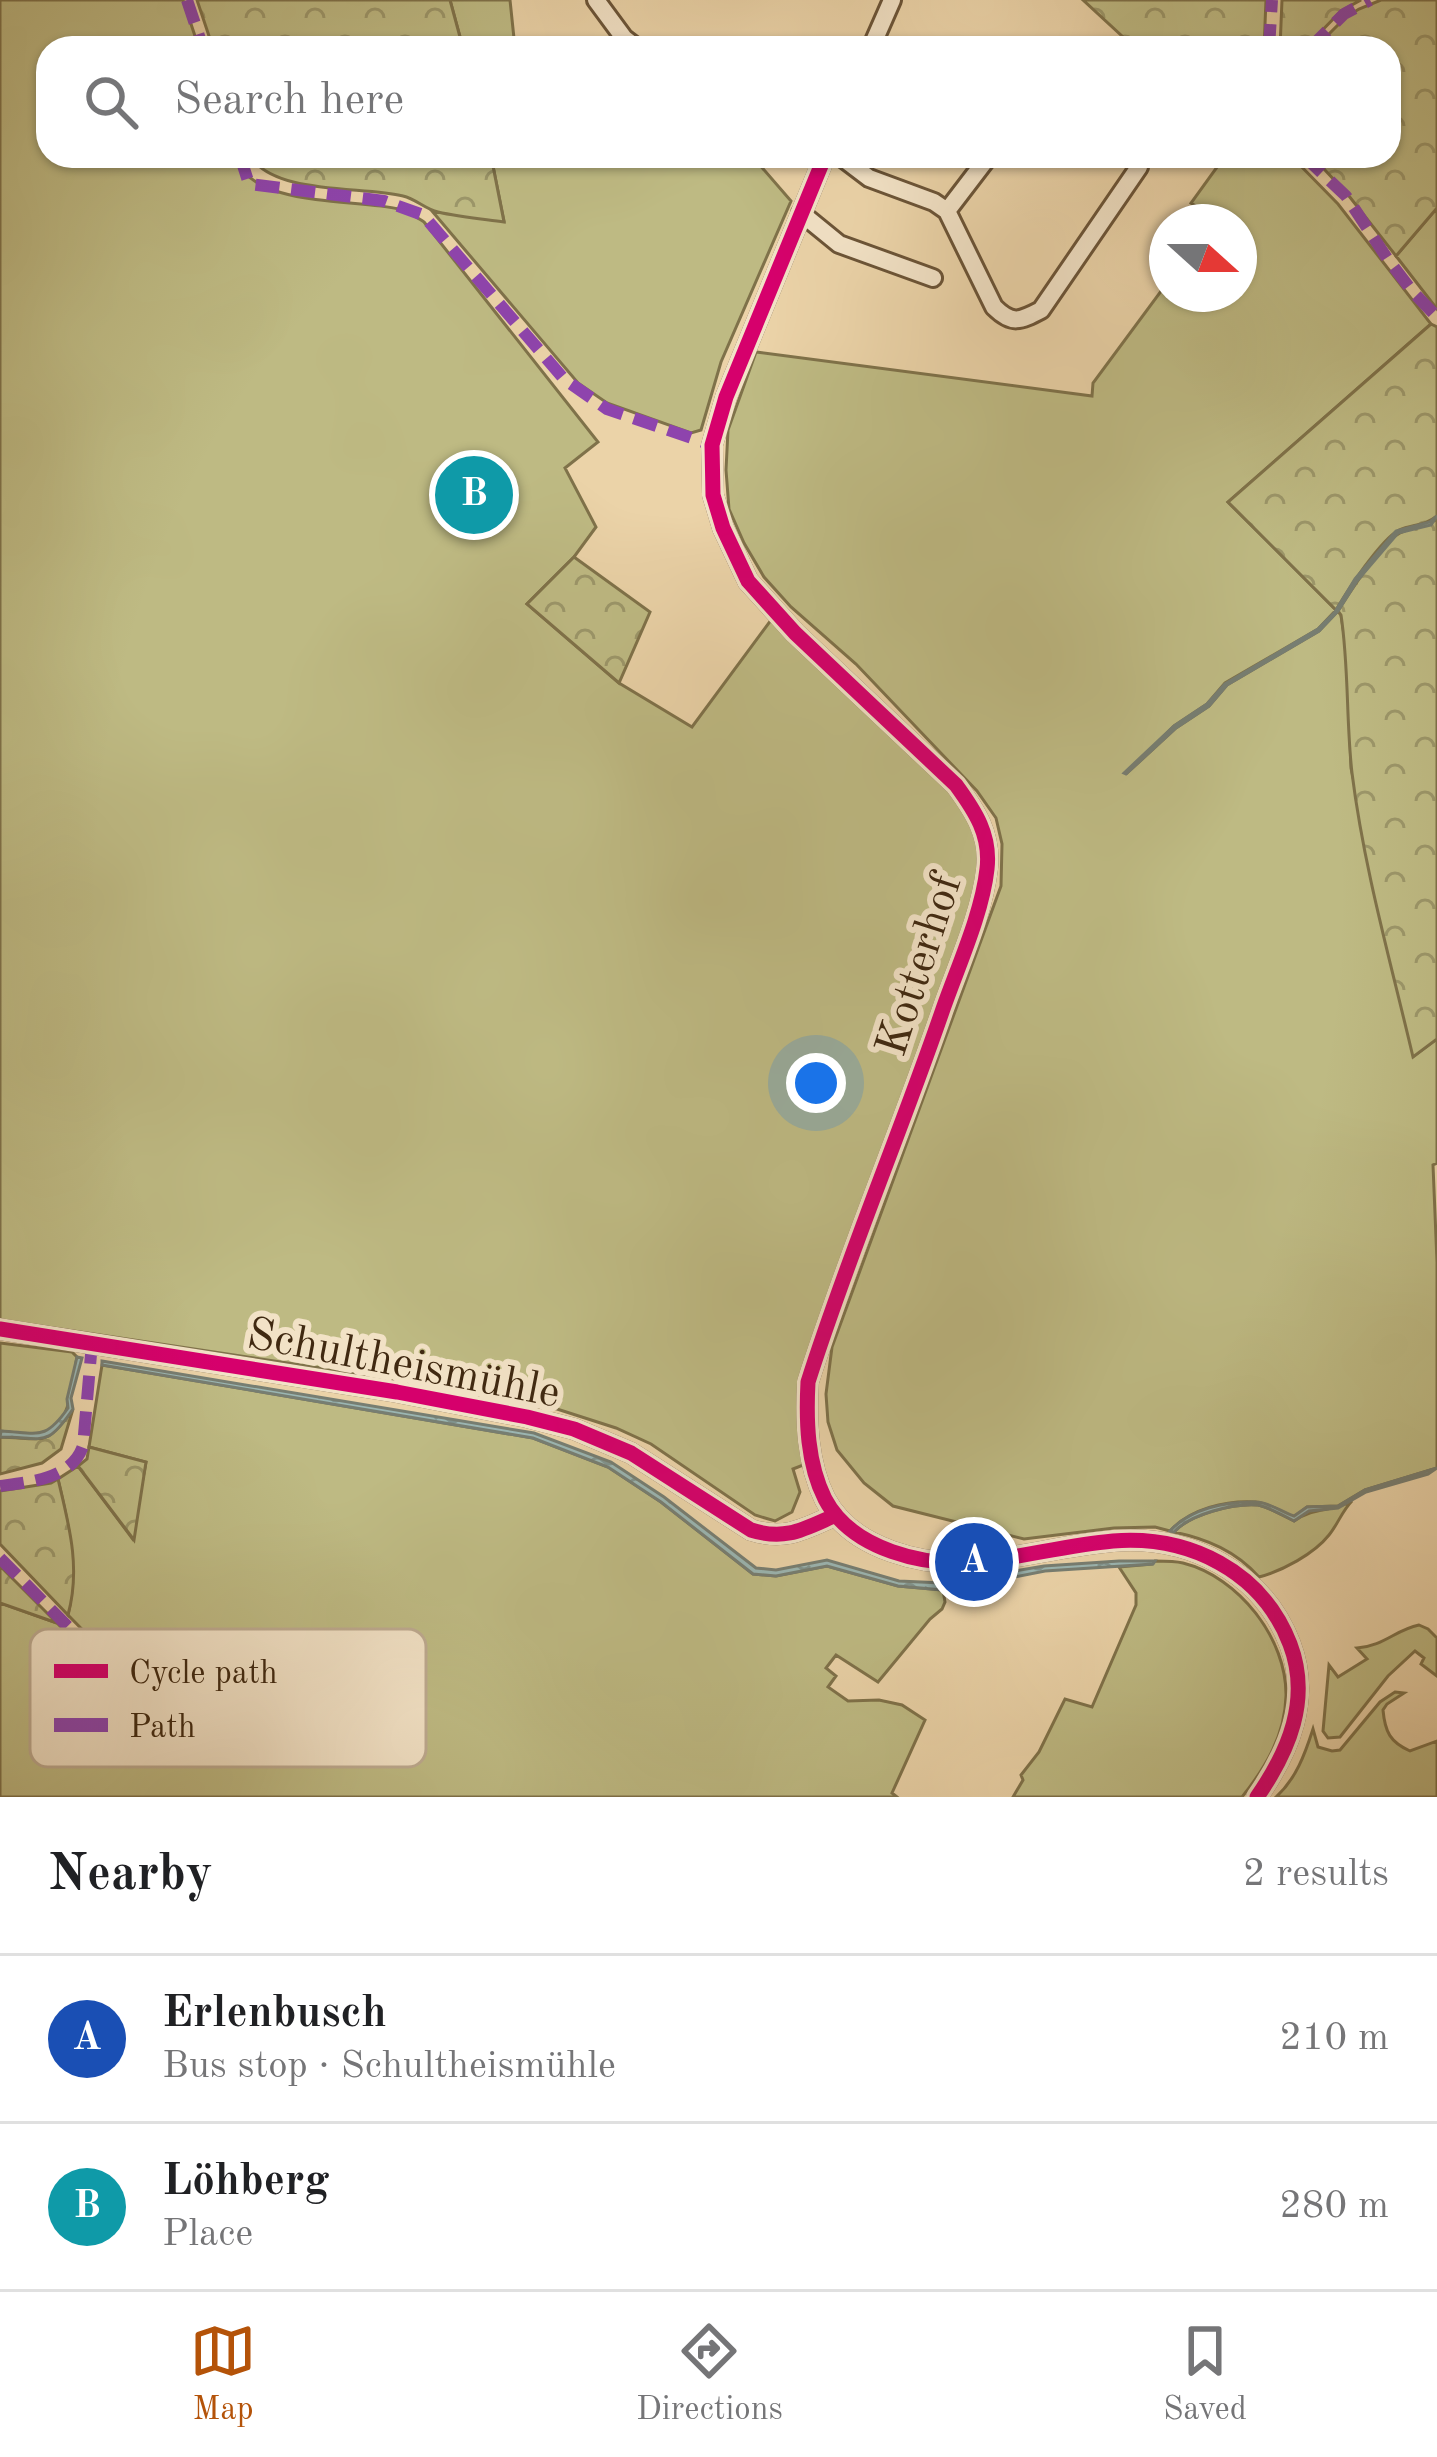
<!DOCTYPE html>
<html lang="en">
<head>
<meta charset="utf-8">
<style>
  :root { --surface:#fff; --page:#f6f6f6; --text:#202124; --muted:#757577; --line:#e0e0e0; --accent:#b45309 }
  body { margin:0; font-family:"Old Standard TT",serif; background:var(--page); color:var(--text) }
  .compass { position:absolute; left:1149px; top:204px; width:108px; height:108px; border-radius:50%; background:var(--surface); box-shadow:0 3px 9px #0004; rotate:111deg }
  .you { position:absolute; left:816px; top:1083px; width:42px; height:42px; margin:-30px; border:9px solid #fff; border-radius:50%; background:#1a73e8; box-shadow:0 0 0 18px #1a73e833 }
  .badge { display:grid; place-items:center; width:78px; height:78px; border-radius:50%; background:var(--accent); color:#fff; font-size:39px; font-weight:700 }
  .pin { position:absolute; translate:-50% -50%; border:6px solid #fff; box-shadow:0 3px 12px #0006 }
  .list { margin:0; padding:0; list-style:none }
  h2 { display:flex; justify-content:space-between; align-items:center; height:156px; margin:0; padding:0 48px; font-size:51px }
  h2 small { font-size:39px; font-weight:400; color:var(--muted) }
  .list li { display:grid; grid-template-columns:78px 1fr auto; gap:36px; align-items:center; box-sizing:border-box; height:168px; padding:0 48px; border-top:3px solid var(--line) }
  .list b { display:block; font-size:45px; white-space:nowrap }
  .list p { margin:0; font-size:39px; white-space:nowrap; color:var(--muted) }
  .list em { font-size:39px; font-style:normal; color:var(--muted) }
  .icon { flex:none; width:66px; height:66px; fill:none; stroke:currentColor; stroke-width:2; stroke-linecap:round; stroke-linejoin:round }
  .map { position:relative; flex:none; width:1437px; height:1797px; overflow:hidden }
  .search { position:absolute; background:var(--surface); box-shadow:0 3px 9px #0004; left:36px; right:36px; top:36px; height:132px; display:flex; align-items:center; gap:30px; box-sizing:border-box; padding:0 42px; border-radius:36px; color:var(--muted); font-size:45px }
  .sheet { height:492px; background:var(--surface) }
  nav { display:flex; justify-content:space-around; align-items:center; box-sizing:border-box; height:168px; border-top:3px solid var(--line); background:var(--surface); font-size:33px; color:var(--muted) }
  nav a { display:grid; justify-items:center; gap:6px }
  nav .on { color:var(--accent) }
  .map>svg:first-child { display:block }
</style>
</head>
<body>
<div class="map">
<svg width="1437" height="1797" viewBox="0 0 1437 1797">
  <defs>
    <pattern id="forest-crowns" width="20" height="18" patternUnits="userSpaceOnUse" patternTransform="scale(3)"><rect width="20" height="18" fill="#beba83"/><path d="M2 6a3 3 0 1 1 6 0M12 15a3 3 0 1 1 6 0" fill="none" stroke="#9c976a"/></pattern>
    <pattern id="water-ripples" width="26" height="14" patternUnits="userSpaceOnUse" patternTransform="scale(3)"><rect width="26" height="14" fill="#9bb6b2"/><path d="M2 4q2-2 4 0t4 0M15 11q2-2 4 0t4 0" fill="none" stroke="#80948f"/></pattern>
  </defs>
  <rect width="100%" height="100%" fill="#ebd3a8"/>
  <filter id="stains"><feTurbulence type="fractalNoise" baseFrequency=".00167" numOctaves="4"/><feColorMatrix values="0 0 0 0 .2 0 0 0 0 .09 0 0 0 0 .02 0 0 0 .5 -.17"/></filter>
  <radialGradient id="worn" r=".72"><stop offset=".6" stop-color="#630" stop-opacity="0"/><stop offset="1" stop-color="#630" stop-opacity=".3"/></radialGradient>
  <!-- grass -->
  <path fill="#beba83" stroke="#7f724a" stroke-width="3" d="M0,0h183l16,48h-151v108h186c19,53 120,42 165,53 9,2 17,8 25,13l174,220 -33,26 31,59 -22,30 -47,47 92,79 73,44 82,-111 180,171 30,53 -13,79 -153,419 -12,126 -13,5 7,23 -8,20 -17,9 -20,-6 -104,-71 -35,-16 -59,-19 -135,-26 -422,-63z
    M450,0h60l5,48h-52z
    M491,156h261l39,45 -70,161 -20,68 -10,3 -84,-30 -29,-20 -146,-172 72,10z
    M1225,156h66l47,48 93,120 -203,178 108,108 -18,19 -93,54 -18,21 -33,22 -48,48 50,-46 33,-22 18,-21 92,-54 19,-20 3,4 6,40 4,113 63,288 23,-17v124l-4,2 4,97v206l-72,22 -27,16 -31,1 -13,10c-12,-5 -26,-14 -38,-15 -30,-2 -66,7 -86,29l-15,-4 -41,1 -90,11 -131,-33 -29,-23 -27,-33 -9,-28 -2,-28 6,-47 169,-461 1,-42 -6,-26 -19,-27 -121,-127 -65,-57 -27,-30 -20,-34 -15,-34 -3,-39 2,-40 28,-78 336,44 1,-13 74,-100v11h72v-72h-27l2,-4 -23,-15z
    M1437,208v101l-41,-53z
    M0,1343l72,9 5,5c-5,24 -5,73 -37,76 -12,2 -27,-1 -40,-2z
    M102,1365l431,73 75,29 53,35 92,72 23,2 51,-10 71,20 45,4 2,12 -3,7 -12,10 -52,63 -42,-27 -10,13 10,8 -8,11 20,14 31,-1 23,5 23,15 -33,73 5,4h-897v-194l57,20 58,58 -1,-19 -46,-47c11,-48 1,-89 -10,-136l20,-13 54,72 14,-76 -57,-15z
    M1352,1501c-10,10 -14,23 -23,34 -15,19 -47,36 -70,42 -23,-26 -52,-38 -85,-45 16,-18 60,-29 84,-27 11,2 25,11 36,16 22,-15 36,-8 58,-20z
    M1155,1561c9,0 20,0 28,2 56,14 104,76 103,133 -1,39 -20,71 -44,101h-229l10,-17 -2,-5 18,-23 26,-53 27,8 44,-102v-12l-17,-26 33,-3z
    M1419,1625l9,4 9,9v38l-16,-12 3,-6 -9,-7 -27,25 -48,61 -12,1 -5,-7 6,-66 9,12 29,-18 -10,-11c27,-2 38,-18 62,-23z
    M1395,1692l9,1 -17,11 -4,6c2,22 7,32 27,41l27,-10v56h-161c20,-18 29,-43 37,-68l5,18 14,4 8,-1 40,-48z"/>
  <!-- forest -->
  <path fill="url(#forest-crowns)" stroke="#7f724a" stroke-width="3" d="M197,0h253l13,48h-250z
    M1083,0h183l-2,48h-129z
    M1282,0h79l-20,11 -36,37h-25z
    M1381,0h56v208l-41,48 -47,-60 -37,-40h77v-108h-74l31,-31 13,-8z
    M250,156h241l13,66c-22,-3 -45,-5 -66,-10 -13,-3 -22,-13 -35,-16 -42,-10 -128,-1 -153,-40z
    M1431,324l6,3v189c-12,10 -25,8 -38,14 -19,10 -51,60 -63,80l-108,-108z
    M1437,519v520l-24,18c-22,-94 -49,-188 -61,-284 -6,-52 -3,-106 -11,-158l-3,-4c12,-19 43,-68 62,-78 13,-7 25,-5 37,-14z
    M574,557l76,55 -31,71 -92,-79z
    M73,1409l-12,40 -19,14 -42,11v-37c44,1 46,11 73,-28z
    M89,1447l57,15 -12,78 -56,-74 9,-7z
    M58,1479c11,46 23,89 10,136l-68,-71v-53l51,-8z
    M0,1566l57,57 -57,-20z"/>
  <!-- water -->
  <path fill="url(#water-ripples)" stroke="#777e72" stroke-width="3" d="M1437,516l-6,9 -33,8 -41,48 -19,30 -19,20 -92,54 -18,21 -33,22 -50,46 -2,-1 50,-47 33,-22 18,-20 93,-55 17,-17 20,-33 41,-48 34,-9z
    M77,1357l5,1 -11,40 2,11c-27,40 -29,28 -73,28l1,-6c37,2 44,10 67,-23l-1,-9z
    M102,1361l432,72 77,29 53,35 92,71 20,2 51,-10 72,21 43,2 1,7 -45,-4 -71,-20 -51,10 -23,-2 -92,-72 -53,-35 -75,-29 -431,-73z
    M1437,1468l-9,6 -62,18 -28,16 -29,3 -15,10c-10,-5 -25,-14 -36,-16 -24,-2 -68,9 -84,27l-4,-1c20,-22 56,-30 86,-29 12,0 26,10 38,14l13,-9 31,-1 27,-16z
    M1119,1561h36l-2,3 -108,7 -82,16 -1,-7 82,-14z"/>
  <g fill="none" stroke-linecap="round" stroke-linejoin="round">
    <defs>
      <path id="minor" d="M596,0l28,38 13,10
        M871,48l21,-48
        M825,156l-99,241 -14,48 1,50 10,33 25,53 47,52 161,152c19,26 35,50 31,84 -5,45 -29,97 -44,140 -43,125 -95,247 -135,373 -2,39 -1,81 17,117 27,51 100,68 153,63 45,-5 90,-17 135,-21 76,-6 149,30 177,103 21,55 -1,107 -33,153
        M840,156l29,22 65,24 13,9 47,96c18,18 26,14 47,3l98,-143
        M947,211l42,-55
        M801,213l38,31 94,34
        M0,1329l397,63 130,25 47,12 57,24 120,77c35,11 53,-1 85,-15"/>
    </defs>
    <!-- minor casing -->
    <use href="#minor" stroke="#6b5437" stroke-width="22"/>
    <!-- minor -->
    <use href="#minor" stroke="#f2e2c6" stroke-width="16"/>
    <!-- quiet -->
    <path stroke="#8e44ad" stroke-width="12" stroke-dasharray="24 12" stroke-linecap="butt" d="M187,0l16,48
      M1269,48l3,-48
      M1310,48l34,-34 26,-14
      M240,156l9,28 135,17 39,14 141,164 43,30 105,36
      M1304,156l42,40 41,62 25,33 25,26
      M0,1486c30,-4 72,-7 83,-40l9,-103
      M0,1558l112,113"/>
    <defs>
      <path id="cycleway" d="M825,156l-99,241 -14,48 1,50 10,33 25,53 47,52 161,152c19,26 35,50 31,84 -5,45 -29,97 -44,140 -43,125 -95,247 -135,373 -2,39 -1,81 17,117 27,51 100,68 153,63 45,-5 90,-17 135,-21 76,-6 149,30 177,103 21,55 -1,107 -33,153
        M0,1329l397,63 130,25 47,12 57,24 120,77c35,11 53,-1 85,-15"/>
    </defs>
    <!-- cycleway casing -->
    <use href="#cycleway" stroke="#f2e2c6" stroke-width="22"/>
    <!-- cycleway -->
    <use href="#cycleway" stroke="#d6006c" stroke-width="15"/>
  </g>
  <g text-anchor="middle" stroke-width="12" stroke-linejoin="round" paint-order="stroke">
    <!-- street labels -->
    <g font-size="45" fill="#402911" stroke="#f2e2c6">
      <text transform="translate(917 964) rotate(-72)" y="16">Kotterhof</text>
      <text transform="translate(404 1361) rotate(11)" y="16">Schultheismühle</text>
    </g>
  </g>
  <!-- legend -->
  <rect x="30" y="1629" width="396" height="138" rx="18" fill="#f2e2c6" stroke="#bdaa90" stroke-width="3"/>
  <rect x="54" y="1664" width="54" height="14" fill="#d6006c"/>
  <rect x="54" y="1718" width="54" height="14" fill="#8e44ad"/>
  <g font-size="33" fill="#402911">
    <text x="129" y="1683">Cycle path</text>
    <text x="129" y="1737">Path</text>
  </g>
  <rect width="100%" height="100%" filter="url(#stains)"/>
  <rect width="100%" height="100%" fill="url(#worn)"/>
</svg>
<svg class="compass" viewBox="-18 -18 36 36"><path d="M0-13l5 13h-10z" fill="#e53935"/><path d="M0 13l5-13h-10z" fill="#757577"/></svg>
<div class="you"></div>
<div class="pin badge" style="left:974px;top:1562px;background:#1a4fb4">A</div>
<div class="pin badge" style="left:474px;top:495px;background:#0f9aa8">B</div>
<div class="search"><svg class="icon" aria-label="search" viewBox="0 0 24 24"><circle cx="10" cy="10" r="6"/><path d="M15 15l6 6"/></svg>Search here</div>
</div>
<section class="sheet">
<h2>Nearby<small>2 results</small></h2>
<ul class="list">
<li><span class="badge" style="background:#1a4fb4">A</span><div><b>Erlenbusch</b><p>Bus stop · Schultheismühle</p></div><em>210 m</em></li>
<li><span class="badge" style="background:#0f9aa8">B</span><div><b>Löhberg</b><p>Place</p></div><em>280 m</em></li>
</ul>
</section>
<nav>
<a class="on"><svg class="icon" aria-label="map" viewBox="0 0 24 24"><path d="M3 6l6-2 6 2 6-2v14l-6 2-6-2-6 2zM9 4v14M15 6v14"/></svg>Map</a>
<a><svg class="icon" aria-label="directions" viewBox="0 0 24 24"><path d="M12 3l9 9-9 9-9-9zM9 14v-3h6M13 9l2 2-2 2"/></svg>Directions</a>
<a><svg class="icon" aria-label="saved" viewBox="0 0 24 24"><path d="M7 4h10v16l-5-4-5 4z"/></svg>Saved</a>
</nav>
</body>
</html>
